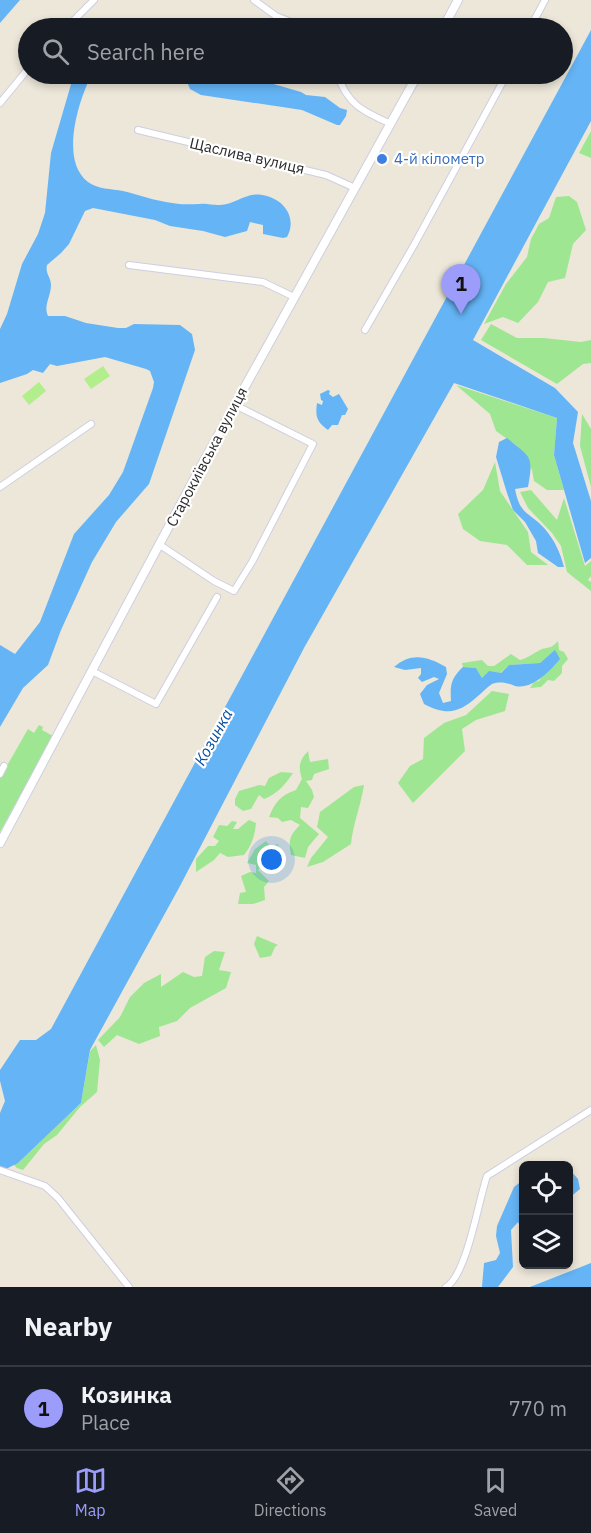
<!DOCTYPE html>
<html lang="en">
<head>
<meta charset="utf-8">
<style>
  :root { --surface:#171b24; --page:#20242c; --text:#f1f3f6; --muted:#9ea1a6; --line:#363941; --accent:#9c9dfa }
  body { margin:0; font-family:"IBM Plex Sans",sans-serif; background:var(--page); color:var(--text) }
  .controls { position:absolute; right:18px; bottom:18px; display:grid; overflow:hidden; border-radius:9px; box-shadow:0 3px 9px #0003 }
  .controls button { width:54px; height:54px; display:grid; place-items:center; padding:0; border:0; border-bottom:2px solid var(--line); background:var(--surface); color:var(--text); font:30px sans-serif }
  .you { position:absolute; left:272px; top:860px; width:21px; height:21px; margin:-15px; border:4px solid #fff; border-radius:50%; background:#1a73e8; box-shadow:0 0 0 9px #1a73e833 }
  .badge { display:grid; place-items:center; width:39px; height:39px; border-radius:50%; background:var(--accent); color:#111; font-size:20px; font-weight:700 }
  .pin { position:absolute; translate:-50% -50px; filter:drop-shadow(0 2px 3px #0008) }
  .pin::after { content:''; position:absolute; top:32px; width:21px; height:18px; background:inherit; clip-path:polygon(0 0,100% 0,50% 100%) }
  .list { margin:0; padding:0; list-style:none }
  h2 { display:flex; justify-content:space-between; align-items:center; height:78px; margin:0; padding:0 24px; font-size:26px }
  h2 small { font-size:20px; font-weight:400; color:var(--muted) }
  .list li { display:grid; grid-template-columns:39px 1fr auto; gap:18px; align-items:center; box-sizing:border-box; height:84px; padding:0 24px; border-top:2px solid var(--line) }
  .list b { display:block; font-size:22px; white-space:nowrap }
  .list p { margin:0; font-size:20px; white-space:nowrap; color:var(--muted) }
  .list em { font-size:20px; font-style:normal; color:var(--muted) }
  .icon { flex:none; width:33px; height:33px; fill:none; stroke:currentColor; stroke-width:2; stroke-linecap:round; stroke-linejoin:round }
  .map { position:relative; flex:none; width:591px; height:1287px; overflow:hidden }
  .search { position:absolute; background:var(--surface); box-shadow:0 3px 9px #0003; left:18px; right:18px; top:18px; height:66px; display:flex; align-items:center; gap:15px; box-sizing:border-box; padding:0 21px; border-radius:33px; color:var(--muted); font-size:22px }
  .sheet { height:162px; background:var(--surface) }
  nav { display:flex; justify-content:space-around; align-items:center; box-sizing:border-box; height:84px; border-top:2px solid var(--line); background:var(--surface); font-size:16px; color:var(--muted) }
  nav a { display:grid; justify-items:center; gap:3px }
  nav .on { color:var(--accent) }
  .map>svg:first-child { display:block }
</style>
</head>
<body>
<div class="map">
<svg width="591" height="1287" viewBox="0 0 591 1287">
  <rect width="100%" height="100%" fill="#ece7d9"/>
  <!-- green -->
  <path fill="#9ee692" d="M591,131v27l-12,-5z
    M569,196l8,6 9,28 -13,14 -8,34 -17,4 -10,20 -20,21 -15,-6 -19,7 22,-40 21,-27 4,-18 8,-15 10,-6 7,-21z
    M491,324l26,14h27l37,4 10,-2v23l-8,1 -26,20 -76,-44z
    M456,385l101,33 -3,37 10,35h-17l-13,-9 -2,-11 -15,-24 -21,-15 -6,-17z
    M582,414l9,15v58l-11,-41z
    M495,462l5,29 28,41 3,20 17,13h-21l-20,-20 -27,-4 -17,-12 -5,-15 25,-24z
    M531,490l26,30 7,-22 21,68 6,-5v15l-3,4 3,2v9l-24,-19 -6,-26 -9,-13 -24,-25 -8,-16z
    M558,641l1,9 5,2 4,7 -6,7v7l-8,8 -6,-1 -7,7 -11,1 4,-6 5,-1 16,-30 -15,12 -31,2 -9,8 -18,5 -6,-10 -13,-1 -1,-4 20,-3 6,6h6l17,-12 9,6c8,-2 12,-6 20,-10 9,-4 10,0 18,-9z
    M492,691l17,3 -4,17 -29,9 -14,9 3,22 -52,52 -15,-20 12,-17 13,-7 1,-21 20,-15 22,-8z
    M39,725l4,2 -1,3 11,6 -53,96v-54l28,-49 6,4z
    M308,751l2,11 18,-3 1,10 -15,5 -2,6 -6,1 6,9 2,7 -6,11 -7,-1 -1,11 19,16 -11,13 -3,11 -14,-3c-3,-15 -1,-20 9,-30l-9,-5 -9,2 -4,-4 -9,-1c6,-15 12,-22 27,-27l6,-11c-4,-13 -3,-18 6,-28z
    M281,772l12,1c-8,12 -16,21 -29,26l-5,-4 -8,14 -8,2 -8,-6v-6l4,-8 20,-6 6,1 4,-8z
    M364,785c-3,20 -11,39 -13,59l-28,18 -16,5 4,-9 17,-21 -11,-10 3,-15 34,-25z
    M249,820l7,3c-1,12 -4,22 -12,32l-16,2 -8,-4 -6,7 -18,12v-13l12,-13h7l4,-5 -6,-4 6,-12 8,1 5,-5 5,1 -4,7h5z
    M266,841l4,5 8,-2 3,9 -14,8 -9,9 11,11 -5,6 1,13 -12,4h-15l2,-11 6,-1 -5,-16 9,-4 6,1v-8l-9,-2 8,-14z
    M257,936l21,9 -3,2 -4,9 -11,2 -6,-14z
    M214,951l11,1 -6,18 12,2 -5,16 -36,20 -13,13 -18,6 1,9 -21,8 -22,-9 -13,12 -6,-7 22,-23 10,-20 14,-14 17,-9v13l22,-15 11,5 8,-1 3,-19z
    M96,1045l4,15 -3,32 -17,15 -23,28 -13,9 -21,26 -6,-2 -5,-5h6l63,-60 9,-52z"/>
  <!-- pitch -->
  <path fill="#b2ef8c" d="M103,366l7,10 -19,13 -7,-10z
    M39,382l7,9 -17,14 -7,-9z"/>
  <!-- water -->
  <path fill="#65b4f5" d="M0,0h20l-20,23z
    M149,21l13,3 11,4h-67l14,-4z
    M591,30v91l-118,219 82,48 23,24 -5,31 18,58v57l-6,5 -31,-108 3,-37 -103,-35 -150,265 -124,238 -90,164 -9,53 -63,60 -12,6 -6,-2v-54l5,-12 -5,-20v-11l20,-30h16l15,-11z
    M74,74h18c-13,25 -33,86 -4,108 9,7 24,7 35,9 16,4 33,10 49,12 10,2 18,1 28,1 6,-1 12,1 18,1 16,1 27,-13 44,-10 21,3 36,22 25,42l-4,1 -20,-4v-9l-13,-3 -3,9 -22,6 -22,-6 -33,-5 -15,-6 -62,-12 -8,3 -16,33 -8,9 -14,12c-2,9 4,12 4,20 0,11 -8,21 -3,31h17l21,7 32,5h8l8,-4 46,1 12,9 3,16 -46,134 -33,38 -24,40 -31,68 -13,35 -25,23 -23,39v-82l15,9 25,-32 34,-88 35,-39 14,-23 30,-84 1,-6 -4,-11 -4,-2 -41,-12 -48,9 -7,-2 -7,9 -10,-3 -6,4 -27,9v-54l7,-15 15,-50 16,-30 7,-21 6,-60z
    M184,74h45l41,9 31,9 5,3 19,2 15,11 7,2 -1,6 -6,9h-3l-35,-15 -101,-15 -11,-6z
    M328,390l2,1 -1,3 4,3 6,-3 9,15 -3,6h-3l-4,10h-6l-4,5c-11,-8 -13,-13 -11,-27l5,2 1,-4 -2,-1 -1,-6z
    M507,438c23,20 27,16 21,49l-13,2c5,27 15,23 30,40 10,12 15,23 19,38h-6l-20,-14 -2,-12 -11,-19 -12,-12 -6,-17 -11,-36 3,-15z
    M555,650l5,9c-10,12 -28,31 -45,27 -8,-3 -14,-5 -23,-2 -5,3 -10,9 -14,12 -19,17 -31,20 -54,8l-4,-10 7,-9 12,-6 -5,-2 -12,5 -4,-4 3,-4v-6l-16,2 -11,-3c17,-15 33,-11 52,0l1,7 -8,19 4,10 8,-2c-1,-16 0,-23 12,-34l13,1 6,10 7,-7 12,2 8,-8 31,-2z
    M569,1169l9,10 2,10 -11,9z
    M523,1180v53l-5,-11 -7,8 2,37 -15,20h-16l2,-24 12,-3 4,-7 -4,-17 1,-10 17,-39z
    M591,1263v24h-61z"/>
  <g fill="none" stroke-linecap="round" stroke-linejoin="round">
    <defs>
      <path id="street" d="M254,0l22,16 30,12
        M66,28l28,-28
        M530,28l15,-28
        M337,74c11,31 25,37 54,50
        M0,103l28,-34
        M138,130l188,45 29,13
        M129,265l134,17 31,15
        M365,330l49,-85 93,-171
        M0,487l91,-63
        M160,545l54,36 20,10 18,-29 61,-118 -78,-39
        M92,671l64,33 61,-107
        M0,774l4,-8
        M0,1170l45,16 13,12 71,89
        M446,1287c21,-12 32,-85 41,-111l104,-66"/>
      <path id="secondary" d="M443,28l15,-28
        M0,843l200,-375 218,-394"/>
    </defs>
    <!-- street casing -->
    <use href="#street" stroke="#cecee3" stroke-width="8"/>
    <!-- secondary casing -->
    <use href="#secondary" stroke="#cecee3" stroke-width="10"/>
    <!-- street -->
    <use href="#street" stroke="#fff" stroke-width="6"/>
    <!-- secondary -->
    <use href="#secondary" stroke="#fff" stroke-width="8"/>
  </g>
  <!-- markers -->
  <circle fill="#3f7fe0" stroke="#fff" stroke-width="2" cx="382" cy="159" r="6"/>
  <g text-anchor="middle" stroke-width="4.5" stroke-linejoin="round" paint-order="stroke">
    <!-- street labels -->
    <g font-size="15" fill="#292929" stroke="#fff">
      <text transform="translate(247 156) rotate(13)" y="5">Щаслива вулиця</text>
      <text transform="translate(207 457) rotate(-62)" y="5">Старокиївська вулиця</text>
    </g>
    <!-- shop labels -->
    <g font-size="15" fill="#366cbe" stroke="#fff" text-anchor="start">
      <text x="394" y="164">4-й кілометр</text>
    </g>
    <!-- water labels -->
    <g font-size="16" font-style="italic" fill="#054da0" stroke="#fff">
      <text transform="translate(213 737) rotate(-61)" y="6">Козинка</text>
    </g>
  </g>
</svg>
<div class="controls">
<button><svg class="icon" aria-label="locate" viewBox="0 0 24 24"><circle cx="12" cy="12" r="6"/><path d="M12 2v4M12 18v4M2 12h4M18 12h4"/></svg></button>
<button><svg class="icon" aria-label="layers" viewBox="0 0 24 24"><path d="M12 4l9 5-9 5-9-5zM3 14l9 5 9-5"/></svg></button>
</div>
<div class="you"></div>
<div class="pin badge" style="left:461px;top:314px">1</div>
<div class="search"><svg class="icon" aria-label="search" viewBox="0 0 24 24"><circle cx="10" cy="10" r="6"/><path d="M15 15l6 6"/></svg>Search here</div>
</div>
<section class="sheet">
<h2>Nearby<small></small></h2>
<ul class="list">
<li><span class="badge">1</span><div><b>Козинка</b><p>Place</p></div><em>770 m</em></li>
</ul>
</section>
<nav>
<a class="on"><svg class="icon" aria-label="map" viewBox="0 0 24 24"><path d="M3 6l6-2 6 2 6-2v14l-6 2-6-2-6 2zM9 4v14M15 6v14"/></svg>Map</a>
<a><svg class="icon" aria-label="directions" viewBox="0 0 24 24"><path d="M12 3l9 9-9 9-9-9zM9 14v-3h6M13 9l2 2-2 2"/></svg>Directions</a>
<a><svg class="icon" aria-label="saved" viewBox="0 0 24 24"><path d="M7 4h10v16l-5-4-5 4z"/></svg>Saved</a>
</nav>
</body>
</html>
